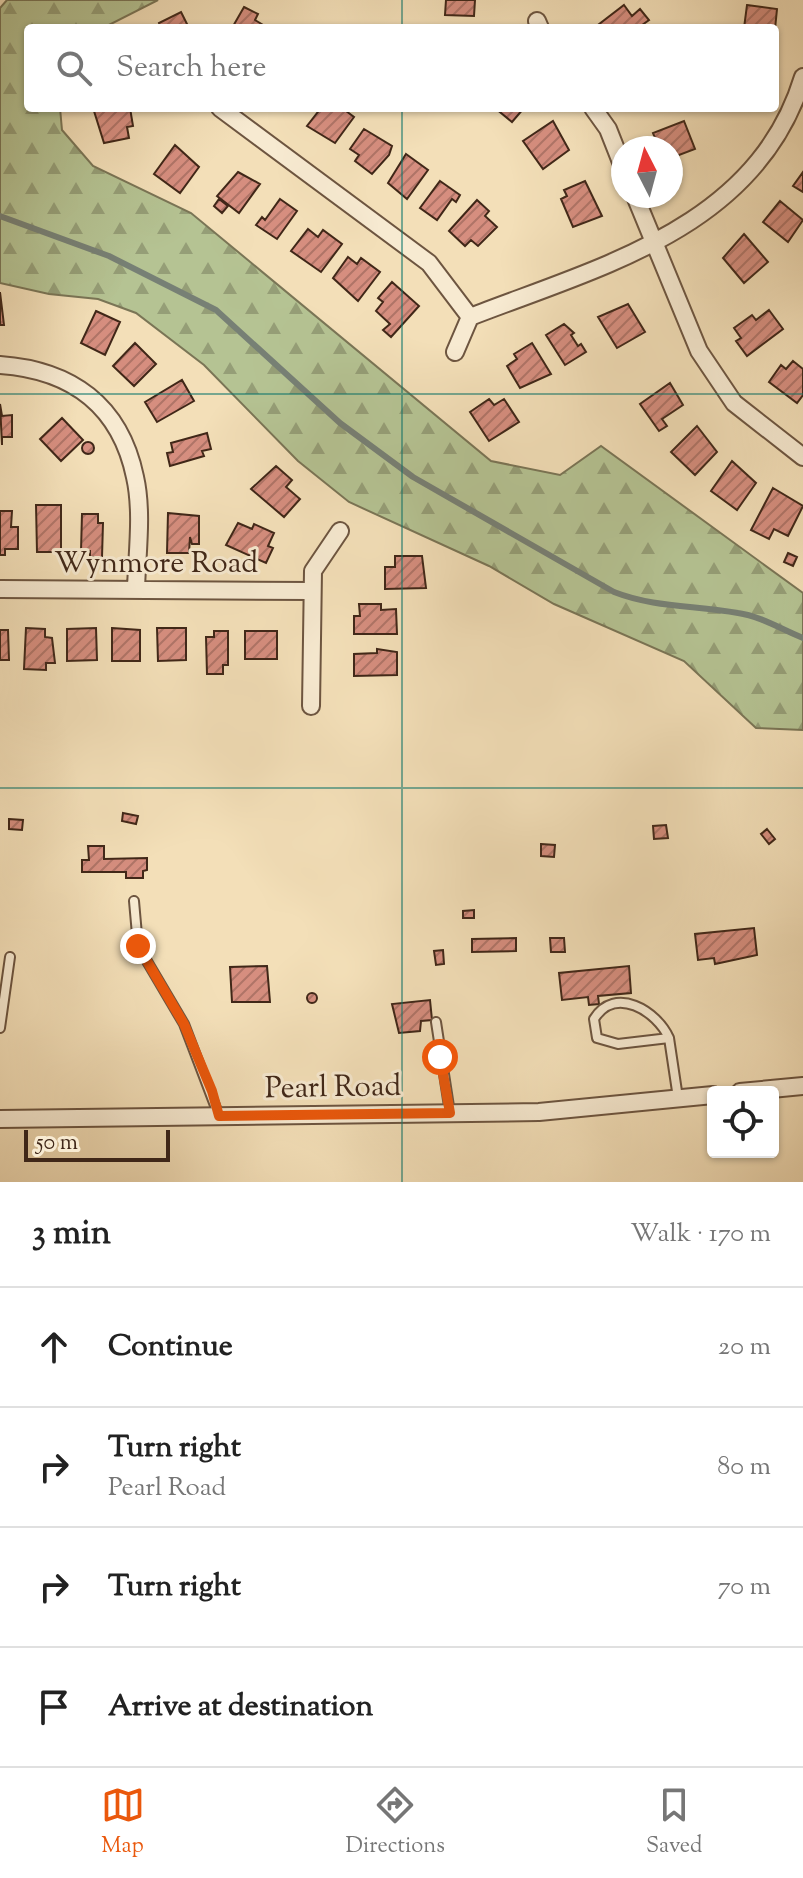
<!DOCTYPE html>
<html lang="en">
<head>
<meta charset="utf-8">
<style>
  :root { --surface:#fff; --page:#f2f2f2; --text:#222; --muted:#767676; --line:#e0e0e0; --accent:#ea580c }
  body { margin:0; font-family:"Sorts Mill Goudy",serif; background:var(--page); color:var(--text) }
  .controls { position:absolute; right:24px; bottom:24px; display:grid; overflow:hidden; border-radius:8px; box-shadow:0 2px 6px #0004 }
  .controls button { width:72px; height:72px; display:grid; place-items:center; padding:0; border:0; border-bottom:2px solid var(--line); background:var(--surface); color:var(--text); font:40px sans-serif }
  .compass { position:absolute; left:611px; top:136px; width:72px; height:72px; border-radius:50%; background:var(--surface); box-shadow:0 2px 6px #0004; rotate:354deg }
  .scale { position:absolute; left:24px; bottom:20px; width:146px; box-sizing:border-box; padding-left:8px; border:4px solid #402718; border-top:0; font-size:22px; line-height:28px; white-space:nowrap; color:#402718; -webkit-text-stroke:6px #f7ead1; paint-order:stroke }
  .stop { position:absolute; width:24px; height:24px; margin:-18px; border:6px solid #ea580c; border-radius:50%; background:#fff }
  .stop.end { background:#ea580c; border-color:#fff; box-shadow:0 2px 8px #0008 }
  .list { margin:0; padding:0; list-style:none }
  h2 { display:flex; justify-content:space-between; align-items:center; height:104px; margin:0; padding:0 32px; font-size:34px }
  h2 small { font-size:26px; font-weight:400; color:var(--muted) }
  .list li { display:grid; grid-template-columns:52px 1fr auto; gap:24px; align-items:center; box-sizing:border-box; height:120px; padding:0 32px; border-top:2px solid var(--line) }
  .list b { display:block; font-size:30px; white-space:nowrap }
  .list p { margin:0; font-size:26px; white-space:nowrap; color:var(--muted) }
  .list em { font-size:26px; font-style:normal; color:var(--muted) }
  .icon { flex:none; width:44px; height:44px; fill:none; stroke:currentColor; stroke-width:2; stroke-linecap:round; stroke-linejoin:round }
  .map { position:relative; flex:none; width:803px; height:1182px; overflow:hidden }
  .search { position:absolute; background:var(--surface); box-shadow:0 2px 6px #0004; left:24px; right:24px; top:24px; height:88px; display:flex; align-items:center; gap:20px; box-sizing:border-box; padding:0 28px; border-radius:8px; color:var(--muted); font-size:30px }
  .sheet { height:584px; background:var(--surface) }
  nav { display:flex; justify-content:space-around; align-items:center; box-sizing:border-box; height:112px; border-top:2px solid var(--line); background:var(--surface); font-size:22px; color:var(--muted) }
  nav a { display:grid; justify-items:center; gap:4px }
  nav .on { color:var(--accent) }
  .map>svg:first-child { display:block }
</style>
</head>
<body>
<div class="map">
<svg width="803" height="1182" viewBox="0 0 803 1182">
  <defs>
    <pattern id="forest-firs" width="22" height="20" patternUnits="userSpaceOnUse" patternTransform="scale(2)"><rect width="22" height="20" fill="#b5c393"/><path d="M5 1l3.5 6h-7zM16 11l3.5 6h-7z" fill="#959e77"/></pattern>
    <pattern id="building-hatch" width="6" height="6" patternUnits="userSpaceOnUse" patternTransform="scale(2)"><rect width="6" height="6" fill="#d68e7f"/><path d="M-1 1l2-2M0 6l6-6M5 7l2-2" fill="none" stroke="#af7467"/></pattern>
  </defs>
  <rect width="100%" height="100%" fill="#f3dfb8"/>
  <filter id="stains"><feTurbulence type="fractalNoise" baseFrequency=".0025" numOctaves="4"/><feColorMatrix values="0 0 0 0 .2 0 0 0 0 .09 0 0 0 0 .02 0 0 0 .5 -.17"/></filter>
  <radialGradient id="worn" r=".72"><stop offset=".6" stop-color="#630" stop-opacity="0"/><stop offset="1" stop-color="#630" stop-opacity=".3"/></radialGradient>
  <!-- forest -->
  <path fill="url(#forest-firs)" stroke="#7a7556" stroke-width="2" d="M7,0h151l-55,28h-75v80h32l2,22 31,36 98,47 300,248 69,14 41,-29 202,147v137l-47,-2 -72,-67 -130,-57 -65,-38 -140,-64 -51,-41 -94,-96 -68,-52 -38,-14 -49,-5 -49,-11v-275z"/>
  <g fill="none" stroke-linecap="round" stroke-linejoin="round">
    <!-- stream -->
    <path stroke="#778075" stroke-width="6" d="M0,216l109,40 107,54 124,113 73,54 201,115c41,16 82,13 124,21 22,3 45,17 65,25"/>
  </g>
  <!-- building -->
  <path fill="url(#building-hatch)" stroke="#402718" stroke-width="2" d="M446,0h29l-1,16 -29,-1z
    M624,5l8,11 8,-7 9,11 -11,8h-44z
    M747,5l30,4 -2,20 -31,-1z
    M244,7l14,7 -3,6 13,8h-36z
    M181,12l8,16h-28l-2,-5z
    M111,108h19l3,18 -6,1 2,11 -25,5 -10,-32z
    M321,108h21l12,9 -19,26 -28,-17z
    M495,108h29l-12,14z
    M553,121l16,29 -26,19 -20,-28z
    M684,121l11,28 -24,9v-10h-12l-6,-15z
    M364,129l28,17 -3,9 -17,19 -17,-13 4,-6 -9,-6z
    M175,145l24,22 -19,26 -26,-19z
    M406,154l22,16 -21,29 -19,-16z
    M238,172l22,12 -21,29 -22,-17z
    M803,172v20l-10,-6z
    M440,181l20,14 -4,7 -4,-3 -15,21 -17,-12z
    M585,181l17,35 -29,11 -12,-28 6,-3 -3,-6z
    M219,199l9,7 -6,7 -8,-7z
    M280,199l17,12 -20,28 -21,-14 6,-8 3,3z
    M477,200l12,11 -4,5 12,11 -19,19 -7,-6 -6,6 -16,-15z
    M780,201l23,19 -15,22 -25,-20z
    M308,229l10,8 5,-7 19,14 -21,28 -30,-21z
    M744,234l24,28 -24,21 -21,-25z
    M348,257l9,7 4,-6 19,14 -22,29 -25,-23z
    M392,282l27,24 -28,31 -8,-7 7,-6 -14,-13 7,-9 -5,-4z
    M0,292l4,33h-4z
    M628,304l17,28 -28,16 -19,-31z
    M769,310l14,19 -36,27 -11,-15 5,-3 -7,-10 18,-13 4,5z
    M96,311l24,11 -15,33 -24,-12z
    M564,324l10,9 -3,2 7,11 3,-2 5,8 -21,13 -19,-30z
    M135,343l21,21 -22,22 -21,-20z
    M532,343l19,31 -31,14 -13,-22 10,-7 -3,-5z
    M793,361l10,8v26l-6,8 -28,-21 12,-17 5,4z
    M182,380l12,21 -37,21 -12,-20z
    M670,383l13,22 -21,14 5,7 -8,5 -19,-27z
    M489,399l5,6 10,-6 15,23 -30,19 -19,-29z
    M0,404l2,12 10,-1v22h-10v8z
    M62,418l21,22 -22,21 -21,-22z
    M697,426l20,26 -22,23 -24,-23z
    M207,433l4,16 -9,2 2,5 -34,10 -3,-13 6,-1 -2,-9z
    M82 448a6 6 0 1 1 12 0a6 6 0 1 1-12 0Z
    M732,461l24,22 -19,27 -26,-19z
    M276,466l16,14 -6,7 14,12 -16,18 -33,-28z
    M773,488l30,18 -15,30 -14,-7 -5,10 -18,-9z
    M36,505h25v47h-24z
    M0,511h12l-1,16h7v22h-13v6h-5z
    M168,513l31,3v28h-7l-2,-7 -1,16h-22z
    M82,514h16v9h5l-1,34h-12v-6h-9z
    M238,523l14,6 2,-5 20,9 -6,13 5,2 -7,15 -40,-18z
    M788,553l9,4 -4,9 -9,-4z
    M395,556h27l4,32 -41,1v-22h10z
    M359,604h22v6l15,-1 1,25h-43v-18h6z
    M26,628l19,1v8l7,1 3,25h-9v7l-22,-1z
    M96,628l1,32 -30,1v-32z
    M112,628l28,2v31h-28z
    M157,628h29v32l-28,1z
    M0,630h8l1,30h-9z
    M214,631h14v34h-5v9h-16l-1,-37h8z
    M245,631h32v28h-32z
    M377,649l20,3v23l-43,1v-22l23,-1z
    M123,813l15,3 -2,8 -14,-3z
    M9,819l14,1 -1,10 -13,-1z
    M666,825l2,13 -14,1 -1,-13z
    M767,829l8,10 -6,5 -8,-10z
    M541,844l14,1 -1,12 -13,-1z
    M88,846h16v13l43,-1v12l-4,1v7h-17v-6h-44v-12h7z
    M474,910v8h-11v-7z
    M754,928l3,27 -42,9 -1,-6 -16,2 -3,-26z
    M516,938v13l-44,1v-13z
    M550,938h14l1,14h-14z
    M443,950l1,14 -8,1 -2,-14z
    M267,966l3,36h-38l-2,-35z
    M629,966l2,27 -33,3 1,8 -10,1 -1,-8 -26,3 -3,-27z
    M307 998a5 5 0 1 1 10 0a5 5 0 1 1-10 0Z
    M430,1000l2,20 -11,1 -1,10 -21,2 -7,-29z"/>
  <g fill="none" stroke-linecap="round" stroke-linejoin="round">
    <defs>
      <path id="lane" d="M134,901l4,45 46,78 35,92
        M436,1022l14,91
        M0,1028l10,-71
        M669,1038c-12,-27 -54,-53 -75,-19l3,19 21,6 51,-6 9,60"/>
      <path id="street" d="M537,21l3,7
        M220,108l209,155 41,54
        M593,108l15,21 15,38
        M635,196l64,155 35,52 69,54
        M455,352l15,-35c131,-51 287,-89 333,-240
        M0,365c71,5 120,40 135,112 8,35 2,77 1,112
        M0,589l311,2
        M311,706l2,-135 27,-40
        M740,1092l63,-6
        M0,1119l539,-7 174,-17"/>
    </defs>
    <!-- lane casing -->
    <use href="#lane" stroke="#6d5540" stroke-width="12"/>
    <!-- street casing -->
    <use href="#street" stroke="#6d5540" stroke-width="20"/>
    <!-- lane -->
    <use href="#lane" stroke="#f7ead1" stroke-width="8"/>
    <!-- street -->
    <use href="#street" stroke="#f7ead1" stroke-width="16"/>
  </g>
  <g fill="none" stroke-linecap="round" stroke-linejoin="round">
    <!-- route -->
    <path stroke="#ea580c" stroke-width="10" d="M138,946l46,78 28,67 7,25 231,-3 -10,-56"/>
  </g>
  <!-- grid -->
  <path fill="none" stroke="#0f766e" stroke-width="2" stroke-opacity="0.55" d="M402,0v28M402,108v1074M0,394h803M0,788h803"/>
  <g text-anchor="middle" stroke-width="6" stroke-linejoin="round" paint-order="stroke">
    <!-- street labels -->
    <g font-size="30" fill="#402718" stroke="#f7ead1">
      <text x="156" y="572">Wynmore Road</text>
      <text transform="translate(333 1086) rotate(-1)" y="10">Pearl Road</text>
    </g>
  </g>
  <rect width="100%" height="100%" filter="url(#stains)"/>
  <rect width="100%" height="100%" fill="url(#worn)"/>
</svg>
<div class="controls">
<button><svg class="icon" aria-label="locate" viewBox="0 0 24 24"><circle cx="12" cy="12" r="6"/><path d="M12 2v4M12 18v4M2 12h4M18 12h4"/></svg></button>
</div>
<svg class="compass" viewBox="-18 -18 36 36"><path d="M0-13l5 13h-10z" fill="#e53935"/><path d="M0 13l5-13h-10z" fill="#767676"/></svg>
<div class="scale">50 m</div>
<div class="stop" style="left:440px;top:1057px"></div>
<div class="stop end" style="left:138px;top:946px"></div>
<div class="search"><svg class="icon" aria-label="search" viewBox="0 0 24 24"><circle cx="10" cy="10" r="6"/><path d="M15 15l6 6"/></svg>Search here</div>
</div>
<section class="sheet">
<h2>3 min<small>Walk · 170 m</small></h2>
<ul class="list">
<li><svg class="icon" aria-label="ahead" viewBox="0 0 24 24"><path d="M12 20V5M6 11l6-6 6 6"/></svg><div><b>Continue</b></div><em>20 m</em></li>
<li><svg class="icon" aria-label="right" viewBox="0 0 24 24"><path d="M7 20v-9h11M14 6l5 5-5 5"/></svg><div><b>Turn right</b><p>Pearl Road</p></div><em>80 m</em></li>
<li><svg class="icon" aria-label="right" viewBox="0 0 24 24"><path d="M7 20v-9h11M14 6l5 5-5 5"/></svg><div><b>Turn right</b></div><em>70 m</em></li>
<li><svg class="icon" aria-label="arrive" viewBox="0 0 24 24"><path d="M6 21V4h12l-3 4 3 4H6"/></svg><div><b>Arrive at destination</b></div></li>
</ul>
</section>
<nav>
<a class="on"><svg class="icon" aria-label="map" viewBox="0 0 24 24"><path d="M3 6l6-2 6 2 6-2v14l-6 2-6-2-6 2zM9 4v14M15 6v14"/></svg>Map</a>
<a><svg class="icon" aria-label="directions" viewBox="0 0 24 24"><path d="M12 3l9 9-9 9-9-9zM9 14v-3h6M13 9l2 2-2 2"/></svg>Directions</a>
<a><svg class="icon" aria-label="saved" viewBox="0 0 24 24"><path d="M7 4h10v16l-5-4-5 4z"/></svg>Saved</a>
</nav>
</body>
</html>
